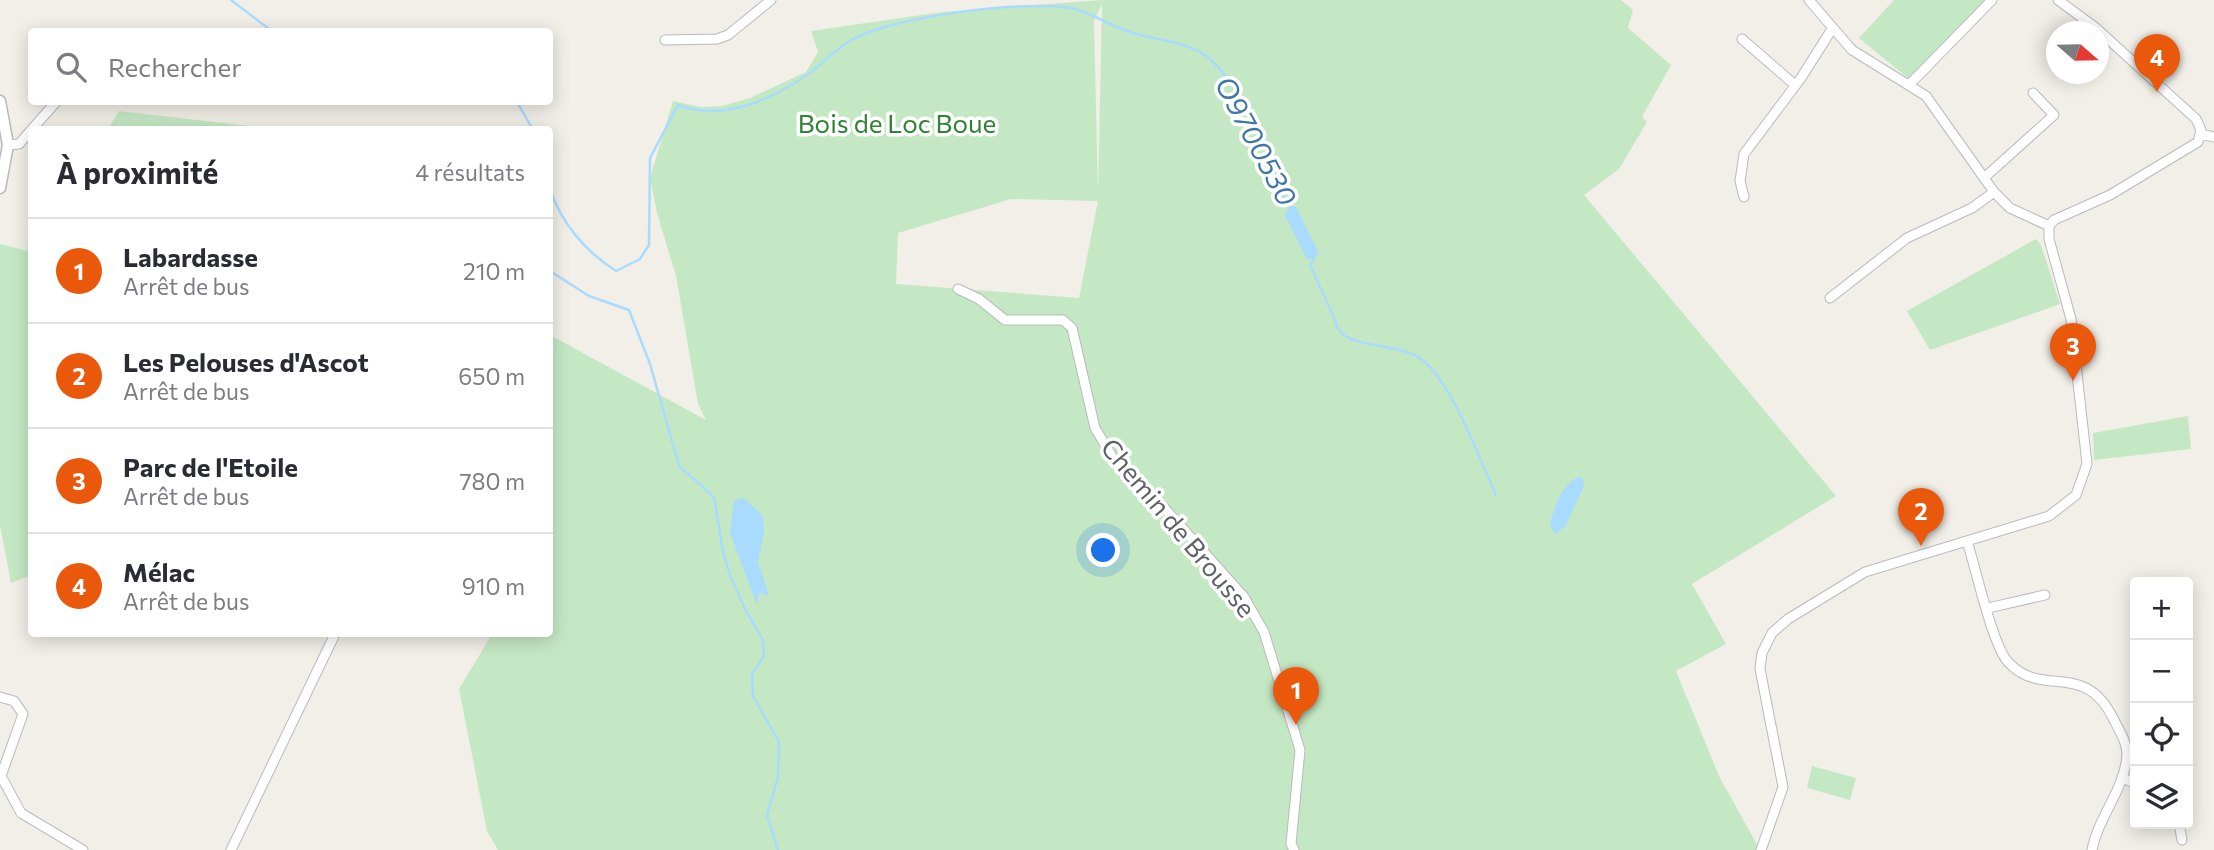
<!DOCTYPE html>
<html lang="fr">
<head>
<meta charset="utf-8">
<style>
  :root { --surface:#fff; --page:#f2f2f3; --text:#2b2b33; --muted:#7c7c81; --line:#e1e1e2; --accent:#ea580c }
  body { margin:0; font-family:Commissioner,sans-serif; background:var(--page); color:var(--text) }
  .controls { position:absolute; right:21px; bottom:21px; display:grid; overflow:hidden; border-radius:7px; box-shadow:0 4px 18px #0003 }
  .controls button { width:63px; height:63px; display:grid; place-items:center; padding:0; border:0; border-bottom:2px solid var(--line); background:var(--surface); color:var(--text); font:35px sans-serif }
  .compass { position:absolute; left:2046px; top:21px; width:63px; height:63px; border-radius:50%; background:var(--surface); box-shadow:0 4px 18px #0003; rotate:110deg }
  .you { position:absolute; left:1104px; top:551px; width:24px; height:24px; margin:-18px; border:5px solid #fff; border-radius:50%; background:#1a73e8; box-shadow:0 0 0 10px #1a73e833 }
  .badge { display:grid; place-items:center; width:46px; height:46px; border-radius:50%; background:var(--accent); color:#fff; font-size:23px; font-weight:700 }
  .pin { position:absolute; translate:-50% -58px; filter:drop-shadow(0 2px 4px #0008) }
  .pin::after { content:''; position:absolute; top:37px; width:24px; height:21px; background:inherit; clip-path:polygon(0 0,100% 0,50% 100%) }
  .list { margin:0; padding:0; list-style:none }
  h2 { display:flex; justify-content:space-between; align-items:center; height:91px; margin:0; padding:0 28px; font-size:30px }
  h2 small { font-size:23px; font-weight:400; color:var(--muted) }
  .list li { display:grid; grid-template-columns:46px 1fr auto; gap:21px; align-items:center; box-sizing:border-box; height:105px; padding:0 28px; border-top:2px solid var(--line) }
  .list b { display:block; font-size:26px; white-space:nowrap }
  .list p { margin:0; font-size:23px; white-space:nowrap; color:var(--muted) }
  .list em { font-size:23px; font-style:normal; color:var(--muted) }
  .icon { flex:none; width:38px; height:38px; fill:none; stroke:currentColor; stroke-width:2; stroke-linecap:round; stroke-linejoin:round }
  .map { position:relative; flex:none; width:2214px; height:850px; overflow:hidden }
  .search { position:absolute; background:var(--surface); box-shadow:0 4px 18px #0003; left:28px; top:28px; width:525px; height:77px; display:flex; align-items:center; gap:18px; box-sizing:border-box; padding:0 24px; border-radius:7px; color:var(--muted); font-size:26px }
  .panel { position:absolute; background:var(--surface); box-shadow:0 4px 18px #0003; left:28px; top:126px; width:525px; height:511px; border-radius:7px }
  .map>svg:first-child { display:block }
</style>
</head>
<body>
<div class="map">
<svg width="2214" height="850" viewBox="0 0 2214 850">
  <rect width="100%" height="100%" fill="#f1efe7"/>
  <!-- green -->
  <path fill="#c5e8c4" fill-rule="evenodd" d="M1103,0h518l12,10 -5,18 43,37 -29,52 5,5 -28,47 -35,26 252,301 -144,88 34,60 -50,27 43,105 41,74h-1262l-11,-19 -28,-142 33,-55h58v-299l156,85 -8,-16 -22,-128 -19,-63 -7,-35 23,-77 28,6 21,-1 28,-8 56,-26 12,-20 -7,-21 131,-19zM1102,4l-4,191 -4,-174zM1011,199l87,2 -19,97 -183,-14 2,-51z
    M1894,0h91l-76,79 -50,-41z
    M119,111l157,18h-168z
    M2036,239l5,6 19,59 -130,46 -23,-39z
    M0,244l32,8 -1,323 -20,8 -11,-58z
    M2188,416l3,33 -97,11 -1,-27z
    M1812,766l44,12 -6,22 -43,-12z"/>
  <!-- water -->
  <path fill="#a9dbff" d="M1291,206l5,1 23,46 -5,6h-7l-23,-45z
    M1579,477l4,2 1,7 -19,41 -10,7 -5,-9c3,-16 13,-43 29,-48z
    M744,498l19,18 1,17 -6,29 11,34 -10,-3 -2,12 -27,-72 4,-33z"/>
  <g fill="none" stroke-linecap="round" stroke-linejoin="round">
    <!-- stream -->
    <path stroke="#a9dbff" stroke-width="2.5" d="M231,0l42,32
      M517,102l16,28
      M550,188c10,34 36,64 66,83l24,-12 9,-14 1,-87 28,-53c45,17 91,-4 129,-30 16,-11 29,-27 46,-36 44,-23 171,-39 219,-31 22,6 42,20 64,26 23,6 57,9 75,26 41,39 56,99 79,149
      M1313,256l1,3 -4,6 25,55c3,31 63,21 86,39 32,24 58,100 75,136
      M550,271l39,25 40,14 21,54 29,102 35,31 9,55 7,23 16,36 17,29 1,16 -12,18 1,22 26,46 -1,35 -11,38 11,35"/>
    <defs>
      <path id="minor" d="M1809,0l43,50 74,46 68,96 16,16 39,18
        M1742,39l53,46
        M665,40l52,-1 11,-4 43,-35
        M1909,85l83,-85
        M2201,134l13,3
        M8,145l11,-1 37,-42
        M1984,178l70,-63 -21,-22
        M1744,197l-4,-16 4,-27 57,-76 31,-49
        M958,289l21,10 26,21h58l9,8 23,100 18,30 45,43 86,96 20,35 36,118 -9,94 3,6
        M1830,298l77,-60 65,-30 22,-16
        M1967,541c9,28 25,103 41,121 35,38 76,-4 106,58 6,12 13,22 13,35 -2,34 -29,62 -35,95
        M1988,608l57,-13
        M0,697l14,4 9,13 -22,62 20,37 62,37
        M2122,777l13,7
        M2179,824l3,16
        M231,850l104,-216
        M1761,850l22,-63 -23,-118 2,-16 10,-20 16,-14 77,-47 184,-56 27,-21 11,-31 -16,-145 -22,-80v-13l5,-6 56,-25 88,-53 3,-12 -5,-11 -100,-91 -38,-28"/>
      <path id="tertiary" d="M0,101l8,44 -8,43"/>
    </defs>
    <!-- minor casing -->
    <use href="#minor" stroke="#b8babe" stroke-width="11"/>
    <!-- tertiary casing -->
    <use href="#tertiary" stroke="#b8babe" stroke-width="13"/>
    <!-- minor -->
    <use href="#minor" stroke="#fff" stroke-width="9"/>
    <!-- tertiary -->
    <use href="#tertiary" stroke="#fff" stroke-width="10"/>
  </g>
  <g text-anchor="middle" stroke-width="7" stroke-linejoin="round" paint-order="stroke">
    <!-- park labels -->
    <g font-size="26" fill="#328235" stroke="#fff">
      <text x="897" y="133">Bois de Loc Boue</text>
    </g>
    <!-- street labels -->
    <g font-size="26" fill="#5f6368" stroke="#fff">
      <text transform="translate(1178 528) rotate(50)" y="9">Chemin de Brousse</text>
    </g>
    <!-- water labels -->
    <g font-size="28" font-style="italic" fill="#3f76ac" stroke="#fff">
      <text transform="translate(1256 141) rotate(62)" y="10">O9700530</text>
    </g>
  </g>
</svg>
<div class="controls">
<button>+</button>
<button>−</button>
<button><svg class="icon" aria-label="locate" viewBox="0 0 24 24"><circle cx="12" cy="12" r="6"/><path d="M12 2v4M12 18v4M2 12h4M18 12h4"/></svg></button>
<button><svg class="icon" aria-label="layers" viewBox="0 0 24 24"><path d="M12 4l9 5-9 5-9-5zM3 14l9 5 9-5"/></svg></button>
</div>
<svg class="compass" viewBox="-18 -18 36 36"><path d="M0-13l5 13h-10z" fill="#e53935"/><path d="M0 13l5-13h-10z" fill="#7c7c81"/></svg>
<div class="you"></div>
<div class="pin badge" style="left:1296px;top:725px">1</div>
<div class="pin badge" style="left:1921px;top:546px">2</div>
<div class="pin badge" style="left:2073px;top:381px">3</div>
<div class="pin badge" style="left:2157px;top:92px">4</div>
<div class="search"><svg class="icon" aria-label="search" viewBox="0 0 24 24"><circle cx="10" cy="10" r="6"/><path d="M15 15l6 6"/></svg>Rechercher</div>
<section class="panel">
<h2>À proximité<small>4 résultats</small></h2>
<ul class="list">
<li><span class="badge">1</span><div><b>Labardasse</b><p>Arrêt de bus</p></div><em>210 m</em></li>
<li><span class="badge">2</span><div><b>Les Pelouses d'Ascot</b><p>Arrêt de bus</p></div><em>650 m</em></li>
<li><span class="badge">3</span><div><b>Parc de l'Etoile</b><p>Arrêt de bus</p></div><em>780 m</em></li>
<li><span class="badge">4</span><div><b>Mélac</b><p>Arrêt de bus</p></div><em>910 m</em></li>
</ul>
</section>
</div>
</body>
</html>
